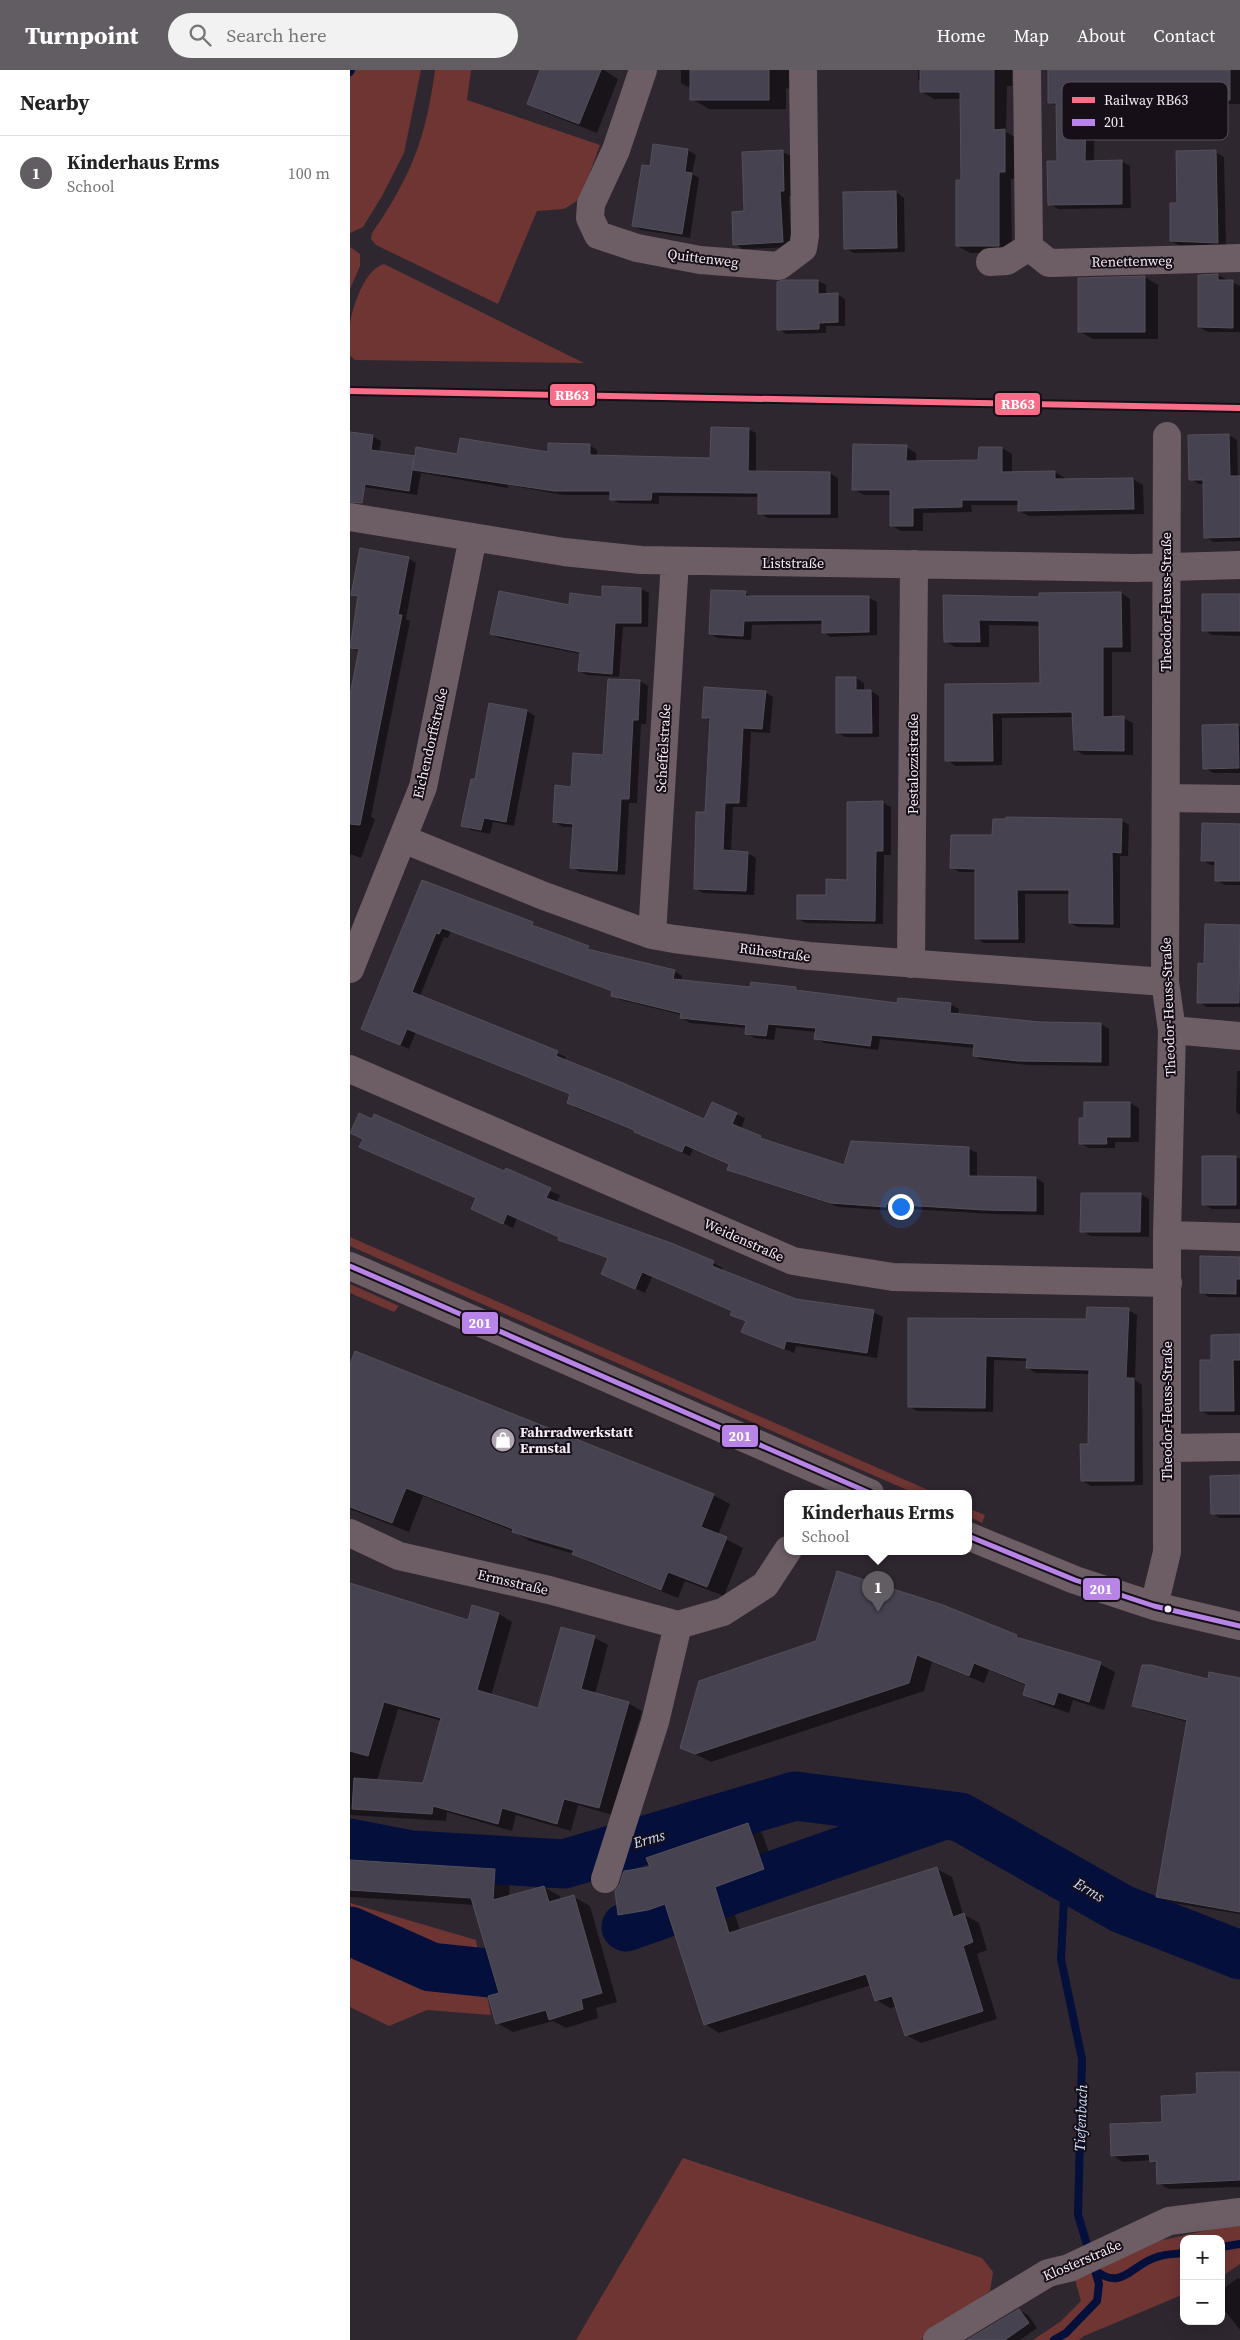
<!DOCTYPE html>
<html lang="en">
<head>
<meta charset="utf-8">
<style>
  :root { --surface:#fff; --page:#f2f2f2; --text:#222; --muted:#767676; --line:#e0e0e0; --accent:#625d62 }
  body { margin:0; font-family:"Source Serif 4",serif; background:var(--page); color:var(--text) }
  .controls { position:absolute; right:15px; bottom:15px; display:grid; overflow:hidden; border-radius:10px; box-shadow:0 5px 20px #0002 }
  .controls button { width:45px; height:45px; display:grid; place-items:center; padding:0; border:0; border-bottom:1px solid var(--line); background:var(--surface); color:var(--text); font:25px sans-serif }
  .you { position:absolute; left:550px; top:1136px; width:18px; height:18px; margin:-12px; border:4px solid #fff; border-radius:50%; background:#1a73e8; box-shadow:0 0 0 8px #1a73e833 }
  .badge { display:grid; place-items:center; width:32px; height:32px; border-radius:50%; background:var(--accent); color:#fff; font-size:16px; font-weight:700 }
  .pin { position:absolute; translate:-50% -41px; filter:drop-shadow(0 1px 2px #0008) }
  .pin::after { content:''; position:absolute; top:26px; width:18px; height:15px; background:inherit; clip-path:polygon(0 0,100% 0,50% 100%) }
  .popup { position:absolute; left:434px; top:1420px; width:188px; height:65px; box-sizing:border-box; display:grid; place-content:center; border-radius:10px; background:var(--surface); filter:drop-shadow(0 1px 4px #0005); font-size:16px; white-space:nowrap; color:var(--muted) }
  .popup b { font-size:19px; color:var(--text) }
  .popup::after { content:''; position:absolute; left:50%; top:100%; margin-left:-10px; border:10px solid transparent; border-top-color:var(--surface) }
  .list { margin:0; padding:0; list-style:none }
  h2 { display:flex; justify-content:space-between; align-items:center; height:65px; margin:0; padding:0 20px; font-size:21px }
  h2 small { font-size:16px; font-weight:400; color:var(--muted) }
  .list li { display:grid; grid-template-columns:32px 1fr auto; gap:15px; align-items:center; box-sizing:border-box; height:75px; padding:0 20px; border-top:1px solid var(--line) }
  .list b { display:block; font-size:19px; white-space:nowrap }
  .list p { margin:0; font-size:16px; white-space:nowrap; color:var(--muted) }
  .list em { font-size:16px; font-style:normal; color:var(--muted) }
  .icon { flex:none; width:28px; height:28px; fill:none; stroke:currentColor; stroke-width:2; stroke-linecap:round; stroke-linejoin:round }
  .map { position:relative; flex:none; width:890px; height:2270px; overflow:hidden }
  header { display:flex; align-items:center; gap:30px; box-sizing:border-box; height:70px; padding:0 25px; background:var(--accent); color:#fff }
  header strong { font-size:24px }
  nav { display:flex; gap:28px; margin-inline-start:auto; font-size:18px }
  .search { width:350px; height:45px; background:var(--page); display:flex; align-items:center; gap:12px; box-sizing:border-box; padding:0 18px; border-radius:28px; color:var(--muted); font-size:19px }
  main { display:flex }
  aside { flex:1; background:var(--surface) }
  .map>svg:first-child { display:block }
</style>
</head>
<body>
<header>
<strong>Turnpoint</strong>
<div class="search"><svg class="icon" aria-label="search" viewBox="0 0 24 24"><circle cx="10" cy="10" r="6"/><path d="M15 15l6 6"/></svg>Search here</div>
<nav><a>Home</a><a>Map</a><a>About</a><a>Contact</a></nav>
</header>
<main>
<aside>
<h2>Nearby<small></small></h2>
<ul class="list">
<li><span class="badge">1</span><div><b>Kinderhaus Erms</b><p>School</p></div><em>100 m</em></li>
</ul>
</aside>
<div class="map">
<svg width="890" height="2270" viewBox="0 0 890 2270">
  <rect width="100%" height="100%" fill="#2f2730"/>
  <!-- green -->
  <path fill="#6f3533" d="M0,0h71l-17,83 -22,43 -19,31 -13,6z
    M85,0h36l-4,30 133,45 -20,54 -16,10 -27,2 -39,93 -122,-59 -5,-6 1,-6c39,-56 54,-95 63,-163z
    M0,177l10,7v12l-10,23z
    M34,194l200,99 -229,-3 -5,-4c0,-11 0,-22 0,-32 3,-19 15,-55 34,-60z
    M0,1167l585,256h-21l-564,-247z
    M0,1214l49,22 -5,6 -44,-19z
    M618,1438l17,7 -3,8 -14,-7z
    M0,1833l126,37 15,75 -64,-5 -38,16 -39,-19z
    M333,2088l299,100 11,14 -3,19 -69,49h-345z
    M890,2156v38l-19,13v-38h-37v55l-100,42 -5,4h-46l27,-18 21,-21 -7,-25 66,-31 82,-18z"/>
  <!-- shadow -->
  <path fill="#0007" fill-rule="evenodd" d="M192,0h62l14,9 -21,54 -51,-20 -17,-10z
    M331,0h109v19l-4,-1v21h-77l-17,-10v-10l-11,-6z
    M568,0h94v16h-5l-1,46 11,6 1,40 -7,1 1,73 -42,1 -12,-7 4,-65 -1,-82h-27l-12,-7 -1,-10 -3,-3z
    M700,0h190v34l-145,2 -1,56 27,-1 9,5 1,42 -73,1 -9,-5 9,-42v-55l-9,-5z
    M338,80l8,5 -4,19 7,4 -9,60 -49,-8 -8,-5 18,-57z
    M433,82l9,5 1,39h-4l2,51 -48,2 -8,-5 10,-32 -2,-59z
    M865,82l9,5 2,90 -46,-1 -9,-5 7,-37z
    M546,122l8,6 1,54 -51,1 -9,-5z
    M868,205l22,11v46h-32l-9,-5z
    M795,207l13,8v54h-65l-14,-8z
    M468,211l8,4v10l11,-1 8,5v27h-19v7l-40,1 -7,-5z
    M398,359l8,4v39l74,1 8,5v40h-70l-8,-5v-16l-101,-1v8l-40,-1 -8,-4v-4h-48l-55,-10v3l-87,-15 -4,22 -67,-10v-52l23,4 8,4 -2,11 37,6 134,-4 39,-9 8,5v6l114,3z
    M879,365l8,5 1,37h2v64l-26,1 -9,-5v-53h-6l-8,-5z
    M556,377l10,6v9l64,-1v-13h22l10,6v19l43,-1 10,6v2l68,-1 10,6 1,29 -115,2 -10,-5v-6h-48l1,7 -49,1v18h-22l-10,-6v-30h-27l-10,-6z
    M58,488l8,5 -10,56 4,2 -39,196 4,2 -14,39 -11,-4v-152l10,-50 -10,-5 9,-49 -7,-4z
    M253,518l38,1 8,4 -1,34h-25l-4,50 -32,-2 -7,-4 1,-17 -82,-16 -7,-4 78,-27 33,-9z
    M395,523l8,4 116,1 8,4v33l-46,2 -8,-5v-8l-71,1 -1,15 -33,-2 -8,-4z
    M771,523l9,6 1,53h-19v66h11l10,5v32h-49l-9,-5 -1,-33 -72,1v47l-46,1 -9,-6 -1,-75 96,-1 -1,-58 -52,-1v22h-34l-10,-6v-45l95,2z
    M890,525v41l-28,-1 -9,-5z
    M506,608l8,5v9l7,-1 8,5v41h-34l-7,-4z
    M290,611l8,5 -2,38h-5l-4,79h-8l-4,72 -45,-3 -8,-5 2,-40h-11l-8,-5 18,-33 32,-33z
    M415,622l8,5 -3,36 -19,-1 -4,75h-14l-2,45 17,1 8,5 -2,37 -51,-2 -8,-5 11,-74 5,-93 -7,-4z
    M177,641l8,5 -21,110 -21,-4 -3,12 -19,-4 -8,-5 13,-44z
    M888,655l2,2v46h-27l-8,-5z
    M533,733l8,4v48h-7l-1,69 -77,-1 -8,-4 51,-38z
    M771,750l8,5 -1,31h-8v72l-42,-1 -8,-4v-29h-45v49h-41l-7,-4v-67h-18l-7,-5 41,-30z
    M890,756v59h-15l-9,-5v-15h-5l-9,-5z
    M73,812l109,42 64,28 78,19 8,5 -1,5 70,7h45l8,5 94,12 52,-1 9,5 -1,6 82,8 61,1 8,5v37l-81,-1 -46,-5 -8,-5 1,-7 -95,-9 -2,11 -54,-7 -8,-5 1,-6 -41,-4 -2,12 -19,-2 -9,-5 1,-5 -57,-5 -9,-5 1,-3 -61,-15 -9,-5 1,-3 -162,-61 -3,7 -4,-1 -24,59 137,57 9,4 -2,4 141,60 8,-17 32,14 -4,11 28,13 76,25 7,-25 117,7 8,4v25h59l8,5v32l-51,-1 -99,-6v3l-55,-4 -102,-33 -9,-5 2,-5 -37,-15 -3,7 -55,-25 -59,-23 -8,-5 3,-8 -155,-63 -7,17 -46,-21z
    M856,855l34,1v81h-33l-8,-5 6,-37z
    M887,1001h3v44l-4,-3z
    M780,1033l9,5v34h-24v6h-26l-9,-5z
    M11,1077l144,26 55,22 -4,8 157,60 10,5 -1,3 74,29 77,12 10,5 -6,41 -81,-12 -2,7 -51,-22 3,-9 -14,-8 1,-2 -81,-35 -7,16 -42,-19 6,-15 -40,-14 -10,-6 1,-2 -43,-19 -4,10 -40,-19 4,-10z
    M853,1087h33l4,2v50h-28l-9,-5z
    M790,1124l9,5v38l-58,-1 -9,-5z
    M890,1188v39h-31l-8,-5z
    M778,1240l9,5 -2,65 7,5 1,100 -52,1 -9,-5 7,-36 2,-71 -55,-1 -8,-5v-7l-34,-1 -1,52 -76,-1 -8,-5v-87l178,1z
    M890,1266v79h-31l-8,-4 11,-50z
    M0,1297l363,128 17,9 -12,31 25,13 -19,48 -39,-15 -7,17 -87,-35 -17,-9 -44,-13 -17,-10 -90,-35 -14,36 -59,-23zM170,1463l61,17 -1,3 -56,-16z
    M890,1407v41h-20l-8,-5z
    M0,1515l119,36 4,-14 26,7 13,8 -21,74 48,13 23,-81 33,10 13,7 -13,49 33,9 14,8 -30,104 -34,-10 -7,26 -55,-16 -4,16 -65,-19 -1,9 -96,-6zM48,1639l44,12 -18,63 -47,-3z
    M667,1566l11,6 72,22 15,8 -11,38 -31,-10 -4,13 -29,-10 -16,-8 3,-9 -38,-16 -5,13 -52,-21 -8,29 -213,71 -30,-15 19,-65z
    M890,1609v235l-74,-12 -9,-5 31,-175 -46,-12 -9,-5 76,-24z
    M398,1754l14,9 16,44 -49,18 11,36 197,-62 15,8 11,37 16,9 8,27 -10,4 20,65 -76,24 -15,-8 -9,-29 -7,2 -14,-8 -5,-15 -152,48 -14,-9 -35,-109 -36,7 -14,-8 31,-46z
    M0,1791l144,9 16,10 -1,17 35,-10 16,9 1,4 13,-3 16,9 27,96 -21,6 2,10 -32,10 -13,-7 -40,11 -16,-9 3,-29 -26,-89 -124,-8z
    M890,2003v114l-71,2 -11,-6 -1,-18 -6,-5 -28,2 -11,-7 52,-32 35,-28z
    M888,2208l2,1v51l-19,-24v-16z
    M669,2240l9,5 9,13 -17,12h-50z"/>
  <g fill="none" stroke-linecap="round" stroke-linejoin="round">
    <!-- stream -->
    <path stroke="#040f3c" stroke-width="8" d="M0,2l1,-2
      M871,2177l19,-3
      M745,2200c27,22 37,-6 62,-13 8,-3 18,-3 27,-4
      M704,2270l12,-7 31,-32 2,-17 -21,-69 4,-156 -21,-100 4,-82"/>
    <!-- river -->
    <path stroke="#040f3c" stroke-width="49" d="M0,1773l61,12 153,9 231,-68 165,21 162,92 118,46
      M276,1857l310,-109
      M0,1861l81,36 67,7"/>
  </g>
  <!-- building -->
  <path fill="#474250" stroke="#544f58" d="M190,0h61l-22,54 -52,-20z
    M340,0h79v30h-79z
    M570,0h74v60l11,-1v43h-6v74h-43v-66h5l-1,-88h-40z
    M698,0h182v30l-144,2 -1,59 37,-1v44l-74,1 -1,-44h10l-1,-58h-8z
    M303,74l35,5 -3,23 7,1 -10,61 -50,-8 10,-61 8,1z
    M433,80l1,41h-4l3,51 -50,3 -1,-33 12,-1 -2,-59z
    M866,80l2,93 -48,-2v-38h7l-1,-52z
    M546,121l1,57 -53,1 -1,-57z
    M868,204v6h15v48l-35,-1v-52z
    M795,206v56h-67v-54z
    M433,210h35v14l20,-1v29l-19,1v6l-42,1v-48z
    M361,357l38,1 -1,43 82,1v42h-72v-21l-106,-1 -1,8h-41v-9h-56l-141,-21 1,-12 -5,33 -44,-7 -3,19 -12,-1v-70l23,3 -2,15 44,6 1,-9 41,7 3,-16 88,14v-9l42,1v11l120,3z
    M879,364l1,42h10v61l-36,1 -1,-58h-14l-1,-45z
    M503,374l54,1 -1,16 72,-1 1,-13h23v25l53,-1v8l78,-1 1,31 -116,2v-11h-56v7l-49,1v18h-23v-36h-38z
    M10,478l49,9 -11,58h4l-42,210 -10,-1v-129l9,-46 -9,-1 8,-52 -7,-1z
    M252,516l39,2v35h-26l-3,51 -34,-3 2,-19 -90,-18 9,-43 70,14 1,-12 32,4z
    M361,520l35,1 -1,5h124v36l-47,1v-13l-78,1 -1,15 -34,-2z
    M771,522l1,55h-19v70l21,-1v35l-50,-1 -2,-38 -80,1 1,48h-48v-77l95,-1 -1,-62 -60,-1 1,22h-36l-1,-47 96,2v-4z
    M852,524h38v37h-38z
    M486,607h20v13h15l1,43h-36z
    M258,609l32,1 -2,40h-5l-4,79h-8l-4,72 -47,-3 3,-44 -20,-2 2,-37 16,2 2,-34 30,2z
    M354,617l62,4 -4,38 -19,-1 -4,75h-14l-2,47 25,2 -2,39 -52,-2 2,-77h9l5,-94h-8z
    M139,633l38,7 -21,112 -22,-4 -3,12 -20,-4 10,-47h4z
    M888,654l1,44 -36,1 -1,-44z
    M533,731v50h-7l-1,70 -78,-2v-24h29v-16l21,1v-78z
    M656,747l116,2 -1,34 -9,-1 1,72 -44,-1v-33h-52l1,49h-43v-70l-25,-1 1,-33h41l1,-16h13z
    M852,753l38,1v57h-25v-20h-14z
    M72,810l111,42 -1,3 57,21 -2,3 88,21 -2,9 77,8 1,-5 45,5v3l101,13 1,-5 53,5 -1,10 90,9 61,1v39l-83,-1 -45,-5 1,-12 -102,-9 -2,11 -56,-7 2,-11 -48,-4 -2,12 -21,-2 1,-9 -66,-7 1,-5 -70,-17 1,-5 -170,-63 -3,6 -3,-1 -24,59 146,59 -2,5 67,27 81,36 8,-17 25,11 -5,11 29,12 -1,2 84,27 7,-24 118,6v29l67,1v34l-52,-1 -98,-6v3l-56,-4 -103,-33 2,-6 -44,-19 -3,7 -48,-20v-2l-67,-27 3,-9 -163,-65 -7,16 -39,-16z
    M855,854l35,1 -1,78h-42l1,-40 6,1z
    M734,1032h46v35h-24l1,7h-28v-26h5z
    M9,1043l13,6 2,-5 130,57 2,-3 45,20 -5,10 125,45 43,18 -2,5 84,33 78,11 -7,43 -81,-12 -2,8 -43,-17 5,-11 -16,-6 2,-4 -90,-39 -7,17 -34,-15 7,-16 -50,-18 1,-3 -52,-23 -4,10 -32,-15 5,-11 -117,-51 4,-8 -13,-6z
    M852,1086h34v49h-34z
    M731,1123h60l-1,39h-60z
    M850,1186l40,1v22h-4v15l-36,-1z
    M737,1237l42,1 -3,70h8v103h-53l-1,-37h8l1,-74 -63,-2 1,-10 -41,-2 -1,52 -77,-1v-89l178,1z
    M890,1264v26h-7l1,51h-34v-51h11v-25z
    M5,1281l359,143 -13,33 26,10 -20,50 -39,-15 -7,18 -89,-36 2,-4 -62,-18 1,-3 -107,-41 -14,35 -42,-16v-143z
    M890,1405v39h-29l-1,-38z
    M487,1501l106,34 74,30 -1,2 85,25 -12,40 -31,-10 -4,13 -31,-10 3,-11 -52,-21 -5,13 -52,-21 -8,28 -214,71 -15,-6 19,-67 117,-40z
    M0,1513l118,37 4,-15 27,8 -22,77 61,18 23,-81 34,9 -14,53 48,13 -30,106 -35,-9 -7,25 -55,-16 -4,16 -65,-18 -1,8 -80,-5 2,-31 69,5 18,-65 -57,-16 -16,54 -18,-5z
    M792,1595h9l57,14 1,-7 31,6v234l-84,-15 31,-177 -55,-14z
    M398,1753l16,46 -49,18 14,46 208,-66 16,50 11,-4 9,29 -10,4 20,65 -78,25 -13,-40 -17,5 -9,-27 -162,51 -39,-121 -17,6 -30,5 -3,-24 5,-7 4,-13 26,-4 -4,-9z
    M0,1790l145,9 -2,31 51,-14 5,16 25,-7 28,98 -21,6 2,10 -34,11 -3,-10 -50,14 -8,-28 11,-3 -28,-95 -121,-8z
    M873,2002h17v108l-83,4 -1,-23 -6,1 -1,-8 -38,2 -1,-32 52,-2 -1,-26 36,-2 -1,-21z
    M669,2239l10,14 -24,17h-38z"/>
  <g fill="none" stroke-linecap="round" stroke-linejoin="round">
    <!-- minor -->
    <path stroke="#6d5e66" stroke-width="28" d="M293,0l-27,80 -25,54 -1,14 8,17 39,13 63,12 79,6 24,-18 2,-13 -2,-165
      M679,177l20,16 191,-5
      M640,192l17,-1 22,-14 -2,-177
      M0,447l214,35 77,8 495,8 104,-3
      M816,728l74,1
      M53,769l141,57 108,39 22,4 135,17 356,26
      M302,865l23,-374
      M561,894l3,-400
      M0,899l73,-182 50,-250
      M822,960l68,6
      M0,999l443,192 100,16 275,6
      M817,1165l73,2
      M0,1196l520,227
      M817,1378l73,-1
      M0,1463l49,23 150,34 129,35 45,-13 42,-27 23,-35
      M618,1466l107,44 79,26 86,20
      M804,1536l13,-54v-317l5,-205 -7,-48 2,-546
      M255,1809l50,-157 23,-97
      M587,2270l111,-67 21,-5 100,-47 71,-9"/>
    <defs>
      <path id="bus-1" d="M0,1196l520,227
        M618,1466l107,44 79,26 86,20"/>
    </defs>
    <!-- bus-1 casing -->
    <use href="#bus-1" stroke="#160f17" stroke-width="9"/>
    <!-- bus-1 -->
    <use href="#bus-1" stroke="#b884e8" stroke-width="5"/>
    <defs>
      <path id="rail-1" d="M0,321l890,17"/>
    </defs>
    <!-- rail-1 casing -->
    <use href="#rail-1" stroke="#160f17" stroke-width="10"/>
    <!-- rail-1 -->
    <use href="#rail-1" stroke="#f86e89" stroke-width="6"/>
  </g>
  <!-- icons -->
  <defs>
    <symbol id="shop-disc" viewBox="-11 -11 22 22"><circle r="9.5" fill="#b0a6b1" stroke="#160f17"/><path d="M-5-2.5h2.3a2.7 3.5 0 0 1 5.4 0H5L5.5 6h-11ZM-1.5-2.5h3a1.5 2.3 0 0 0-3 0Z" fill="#fff"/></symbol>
  </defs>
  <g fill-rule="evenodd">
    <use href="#shop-disc" x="139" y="1356" width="28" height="28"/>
  </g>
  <!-- markers -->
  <circle fill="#f6ebf7" stroke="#160f17" stroke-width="2" cx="818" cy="1539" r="4.5"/>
  <g text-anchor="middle" stroke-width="4" stroke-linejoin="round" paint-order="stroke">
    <!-- street labels -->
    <g font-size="14" fill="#f6ebf7" stroke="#160f17">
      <text transform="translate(353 188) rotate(7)" y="5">Quittenweg</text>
      <text transform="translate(782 191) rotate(-1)" y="5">Renettenweg</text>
      <text x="443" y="498">Liststraße</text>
      <text transform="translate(816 532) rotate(-90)" y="5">Theodor-Heuss-Straße</text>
      <text transform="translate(80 673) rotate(-77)" y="5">Eichendorffstraße</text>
      <text transform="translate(313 678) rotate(-87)" y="5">Scheffelstraße</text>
      <text transform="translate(563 694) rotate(-90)" y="5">Pestalozzistraße</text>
      <text transform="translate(425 882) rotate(7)" y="5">Rühestraße</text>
      <text transform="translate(818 937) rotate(-92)" y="5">Theodor-Heuss-Straße</text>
      <text transform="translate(394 1170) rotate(24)" y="5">Weidenstraße</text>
      <text transform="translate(817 1341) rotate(-90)" y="5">Theodor-Heuss-Straße</text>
      <text transform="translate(163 1512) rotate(13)" y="5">Ermsstraße</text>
      <text transform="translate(732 2190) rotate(-23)" y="5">Klosterstraße</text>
    </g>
    <!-- poi labels -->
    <g font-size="14" font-weight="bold" fill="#f6ebf7" stroke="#160f17" text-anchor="start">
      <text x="170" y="1367">Fahrradwerkstatt<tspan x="170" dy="16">Ermstal</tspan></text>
    </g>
    <!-- water labels -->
    <g font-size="15" font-style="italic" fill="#cadeff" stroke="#160f17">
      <text transform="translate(299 1769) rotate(-16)" y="5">Erms</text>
      <text transform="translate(739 1820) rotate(30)" y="5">Erms</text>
      <text transform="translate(731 2048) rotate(-88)" y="5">Tiefenbach</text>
    </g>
  </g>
  <!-- legend -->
  <rect x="712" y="12" width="166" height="58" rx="8" fill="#160f17" stroke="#59515a" stroke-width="1"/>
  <rect x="722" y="27" width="23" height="6" fill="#f86e89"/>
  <rect x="722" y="49" width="23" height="7" fill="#b884e8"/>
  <g font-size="14" fill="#f6ebf7">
    <text x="754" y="35">Railway RB63</text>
    <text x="754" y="57">201</text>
  </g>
  <g stroke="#160f17" stroke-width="2">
    <rect x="199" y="313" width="47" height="24" rx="5" fill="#f86e89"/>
    <rect x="644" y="322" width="47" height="24" rx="5" fill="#f86e89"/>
    <rect x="111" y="1241" width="38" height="24" rx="5" fill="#b884e8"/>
    <rect x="371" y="1354" width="38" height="24" rx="5" fill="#b884e8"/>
    <rect x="732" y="1507" width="39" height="24" rx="5" fill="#b884e8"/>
  </g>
  <g font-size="14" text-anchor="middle" font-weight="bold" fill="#fff">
    <text x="222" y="330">RB63</text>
    <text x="668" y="339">RB63</text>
    <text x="130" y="1258">201</text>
    <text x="390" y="1371">201</text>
    <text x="751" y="1524">201</text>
  </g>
</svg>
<div class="controls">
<button>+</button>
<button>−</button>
</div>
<div class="you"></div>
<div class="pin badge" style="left:528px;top:1542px">1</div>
<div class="popup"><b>Kinderhaus Erms</b>School</div>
</div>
</main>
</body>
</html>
